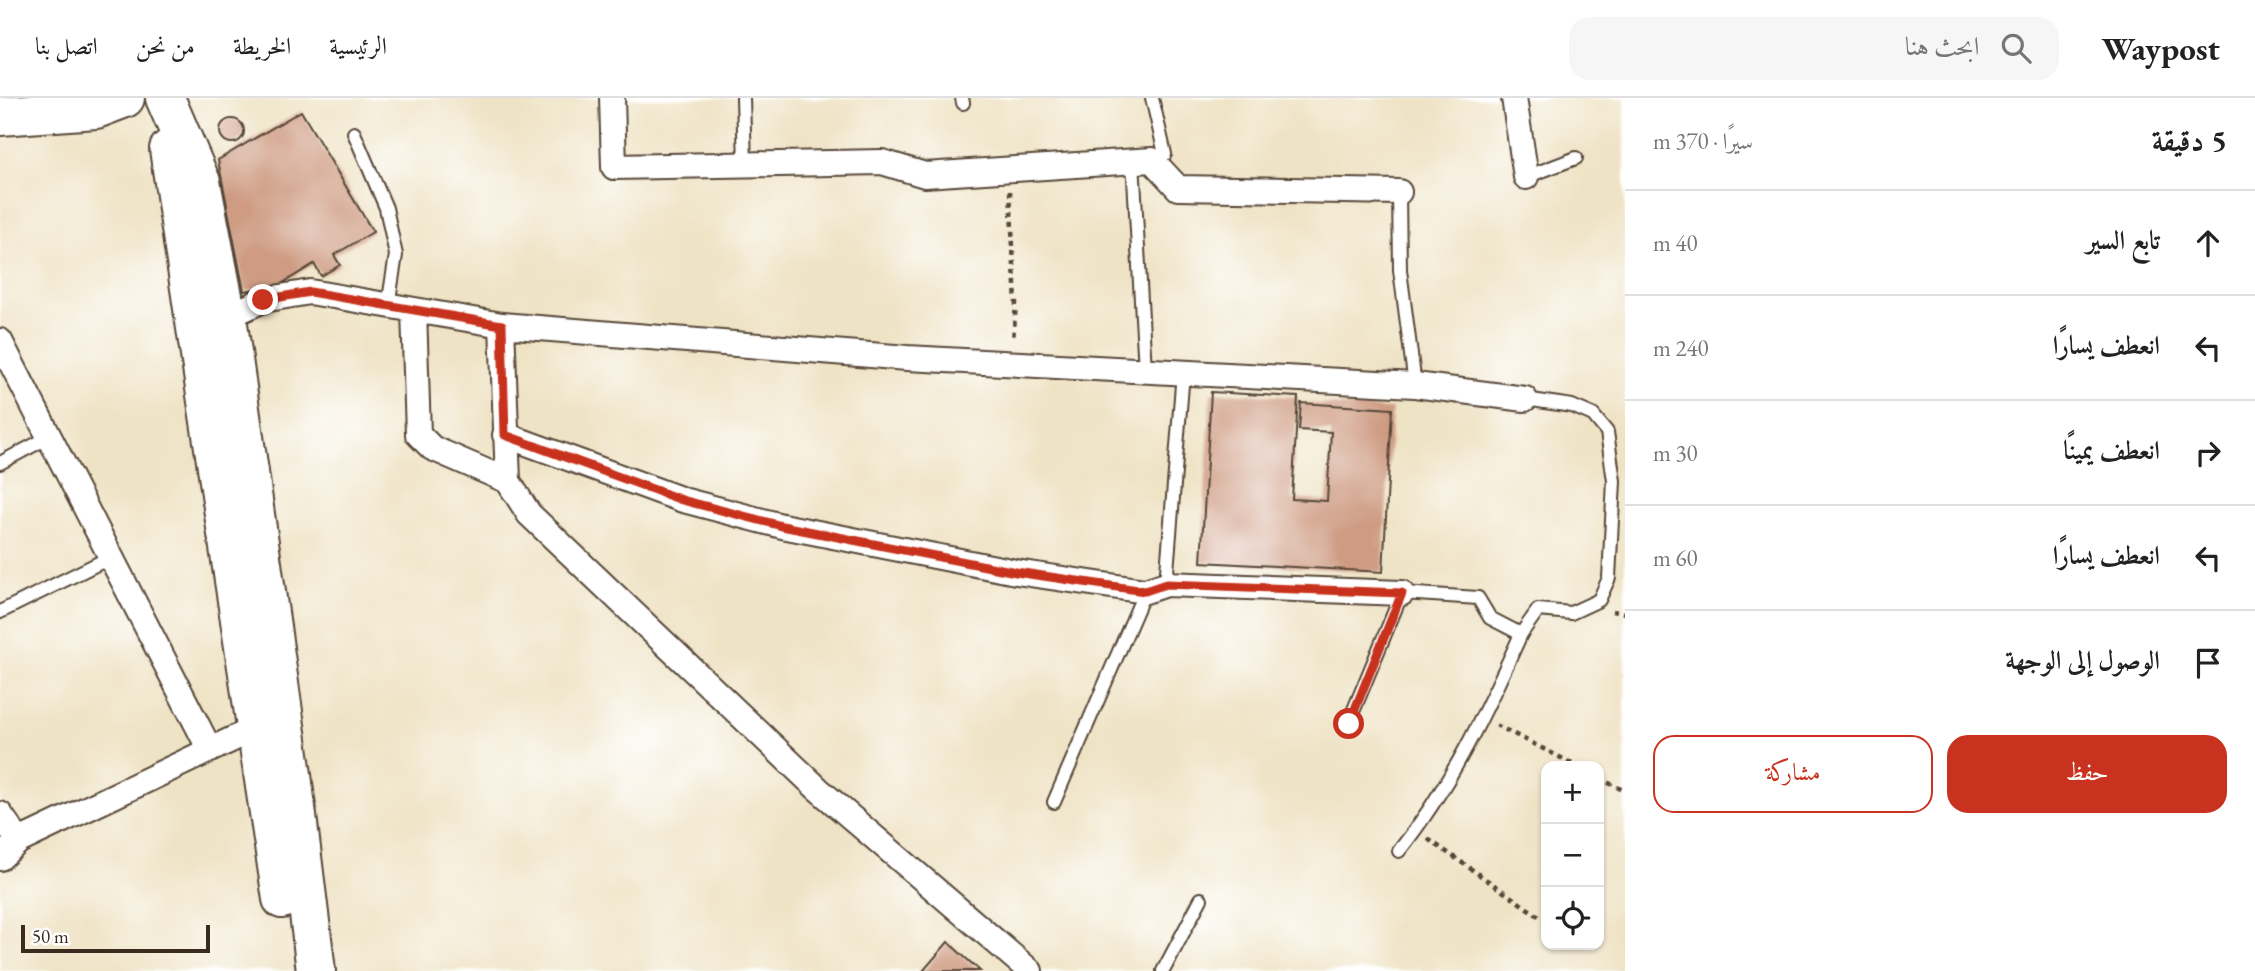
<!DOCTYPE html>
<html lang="ar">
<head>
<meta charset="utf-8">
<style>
  :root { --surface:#fff; --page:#f6f6f6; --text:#222; --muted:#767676; --line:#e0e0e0; --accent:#c8321e }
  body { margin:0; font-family:"EB Garamond",Amiri,serif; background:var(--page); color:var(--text); direction:rtl }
  .controls { position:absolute; right:21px; bottom:21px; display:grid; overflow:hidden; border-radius:14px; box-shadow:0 2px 5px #0004 }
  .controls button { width:63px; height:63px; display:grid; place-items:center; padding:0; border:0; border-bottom:2px solid var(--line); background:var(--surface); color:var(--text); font:35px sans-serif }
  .scale { position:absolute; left:21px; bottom:18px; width:189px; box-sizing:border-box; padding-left:7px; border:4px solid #3b2a1e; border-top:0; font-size:19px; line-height:24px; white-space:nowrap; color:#3b2a1e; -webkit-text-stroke:5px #fff; paint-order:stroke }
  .stop { position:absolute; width:21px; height:21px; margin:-16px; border:5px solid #c8321e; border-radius:50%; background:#fff }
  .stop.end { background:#c8321e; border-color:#fff; box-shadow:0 2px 7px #0008 }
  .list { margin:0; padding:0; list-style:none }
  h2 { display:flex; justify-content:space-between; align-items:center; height:91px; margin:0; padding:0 28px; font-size:30px }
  h2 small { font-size:23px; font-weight:400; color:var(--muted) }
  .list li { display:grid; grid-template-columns:46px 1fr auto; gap:21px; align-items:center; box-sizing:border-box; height:105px; padding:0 28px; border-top:2px solid var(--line) }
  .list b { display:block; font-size:26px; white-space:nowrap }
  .list em { font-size:23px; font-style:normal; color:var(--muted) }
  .actions { display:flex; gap:14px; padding:21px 28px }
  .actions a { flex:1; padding:16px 0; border:2px solid var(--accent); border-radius:21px; text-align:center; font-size:24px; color:var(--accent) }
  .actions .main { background:var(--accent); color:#fff }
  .icon { flex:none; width:38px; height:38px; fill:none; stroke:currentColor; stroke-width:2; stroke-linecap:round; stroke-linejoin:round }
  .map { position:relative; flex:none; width:1625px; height:873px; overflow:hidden; direction:ltr }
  header { display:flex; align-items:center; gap:42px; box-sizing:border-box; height:98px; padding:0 35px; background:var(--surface); border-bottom:2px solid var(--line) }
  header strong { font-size:33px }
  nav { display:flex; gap:38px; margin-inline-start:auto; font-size:24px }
  .search { width:490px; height:63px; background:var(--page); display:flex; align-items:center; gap:18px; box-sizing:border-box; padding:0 24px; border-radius:21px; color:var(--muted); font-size:26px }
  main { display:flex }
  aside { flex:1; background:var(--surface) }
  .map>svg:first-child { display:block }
</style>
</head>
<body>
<header>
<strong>Waypost</strong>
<div class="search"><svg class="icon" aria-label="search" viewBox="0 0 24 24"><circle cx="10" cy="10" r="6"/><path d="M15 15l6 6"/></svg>ابحث هنا</div>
<nav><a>الرئيسية</a><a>الخريطة</a><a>من نحن</a><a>اتصل بنا</a></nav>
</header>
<main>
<aside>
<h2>5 دقيقة<small>سيرًا · 370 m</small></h2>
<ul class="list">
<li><svg class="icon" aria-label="ahead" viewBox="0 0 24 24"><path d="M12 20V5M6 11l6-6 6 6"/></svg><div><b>تابع السير</b></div><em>40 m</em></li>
<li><svg class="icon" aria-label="left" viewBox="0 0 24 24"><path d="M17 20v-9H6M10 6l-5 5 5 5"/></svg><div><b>انعطف يسارًا</b></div><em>240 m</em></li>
<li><svg class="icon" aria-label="right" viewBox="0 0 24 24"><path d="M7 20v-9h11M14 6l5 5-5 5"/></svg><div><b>انعطف يمينًا</b></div><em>30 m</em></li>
<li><svg class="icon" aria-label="left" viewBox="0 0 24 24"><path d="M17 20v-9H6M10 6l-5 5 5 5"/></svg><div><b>انعطف يسارًا</b></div><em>60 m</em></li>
<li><svg class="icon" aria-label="arrive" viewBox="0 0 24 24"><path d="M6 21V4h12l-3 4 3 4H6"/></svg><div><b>الوصول إلى الوجهة</b></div></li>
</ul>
<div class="actions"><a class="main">حفظ</a><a>مشاركة</a></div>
</aside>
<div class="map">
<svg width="1625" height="873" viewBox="0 0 1625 873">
  <rect width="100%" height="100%" fill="#fff"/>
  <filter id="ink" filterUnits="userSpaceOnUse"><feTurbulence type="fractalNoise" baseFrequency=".0143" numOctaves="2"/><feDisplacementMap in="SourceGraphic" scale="14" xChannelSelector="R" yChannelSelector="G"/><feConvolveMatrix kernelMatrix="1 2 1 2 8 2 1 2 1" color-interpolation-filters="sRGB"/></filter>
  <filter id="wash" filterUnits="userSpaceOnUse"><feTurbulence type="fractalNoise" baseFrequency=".00686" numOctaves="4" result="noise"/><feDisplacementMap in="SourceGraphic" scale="28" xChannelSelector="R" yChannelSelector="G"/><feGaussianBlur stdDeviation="1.57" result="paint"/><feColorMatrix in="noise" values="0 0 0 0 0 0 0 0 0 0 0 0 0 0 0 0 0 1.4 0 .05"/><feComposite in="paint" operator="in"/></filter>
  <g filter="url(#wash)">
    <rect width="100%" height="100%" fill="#efe3c5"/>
    <g id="blocks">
      <!-- building -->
      <path fill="#cf9c83" d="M301,13l72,121 -39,23 6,10 -19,11 -7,-12 -33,20 -37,7 -26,-131z
        M220 33a12 12 0 1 1 24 0a12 12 0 1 1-24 0Z
        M1211,294l87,5 -6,102 35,2 4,-69 -32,-2 2,-27 91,6 -9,163 -182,-10z
        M948,844l32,29h-57z"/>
    </g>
  </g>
  <g filter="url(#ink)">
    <use href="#blocks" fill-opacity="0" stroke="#564637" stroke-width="2"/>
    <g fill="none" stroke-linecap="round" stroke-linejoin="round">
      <defs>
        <path id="lane" d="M743,0l2,66
          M962,0l1,5
          M1152,0l13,56 -13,6
          M354,35l32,75 10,47 -8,51
          M1133,63l12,209
          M1526,79l50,-19
          M1399,94l1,78 15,115
          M0,365l49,-26
          M1166,486l17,-212
          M0,514l111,-55
          M1521,536l17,-24 33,3 28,-13 10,-22 5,-97 -7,-49 -14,-17 -21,-9 -47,-7
          M1348,626l54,-131 76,5 12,20 31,16c-34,75 -70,152 -122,217
          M1054,704l91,-211
          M1163,873l38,-72"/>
        <path id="street" d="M612,0l2,69 268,-5 43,13 227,-15 26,28 221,4
          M1514,0l12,79
          M414,212l4,124 14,14 76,33
          M213,222l14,-3 36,-17 47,-8 192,33 405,33 508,27 110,14
          M502,227l6,156 21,33 289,275 212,182
          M0,243l210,409
          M505,337l178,65 99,26 234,46 129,19 21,-7 236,9
          M0,716l19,27
          M0,760l19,-17 237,-113"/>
        <path id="primary" d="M165,0l36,84 26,135 65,458 24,196
          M0,18l96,-7 29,-11
          M169,51l113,750"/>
      </defs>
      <!-- lane casing -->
      <use href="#lane" stroke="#564637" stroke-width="16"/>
      <!-- street casing -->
      <use href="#street" stroke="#564637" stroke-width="28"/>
      <!-- primary casing -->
      <use href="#primary" stroke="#564637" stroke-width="42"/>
      <!-- path -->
      <path stroke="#564637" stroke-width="4.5" stroke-dasharray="5 5" stroke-linecap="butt" d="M1010,93l6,112 -3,37
        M1612,513l13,2
        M1496,627l81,41
        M1599,680l26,13
        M1428,741l112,78"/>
      <!-- lane -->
      <use href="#lane" stroke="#fff" stroke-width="12"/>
      <!-- street -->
      <use href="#street" stroke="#fff" stroke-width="24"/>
      <!-- primary -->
      <use href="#primary" stroke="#fff" stroke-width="38"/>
    </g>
  </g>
  <g fill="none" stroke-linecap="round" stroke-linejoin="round" filter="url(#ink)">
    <!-- route -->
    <path stroke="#c8321e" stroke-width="9" d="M263,202l47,-8 192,33 3,110 177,65 100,26 234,46 129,19 21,-7 236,9 -53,131"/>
  </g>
</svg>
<div class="controls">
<button>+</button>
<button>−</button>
<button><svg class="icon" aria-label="locate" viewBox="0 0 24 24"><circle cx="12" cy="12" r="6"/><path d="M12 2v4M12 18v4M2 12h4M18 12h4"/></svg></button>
</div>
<div class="scale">50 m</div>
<div class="stop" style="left:1349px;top:626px"></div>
<div class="stop end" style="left:263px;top:202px"></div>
</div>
</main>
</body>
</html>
